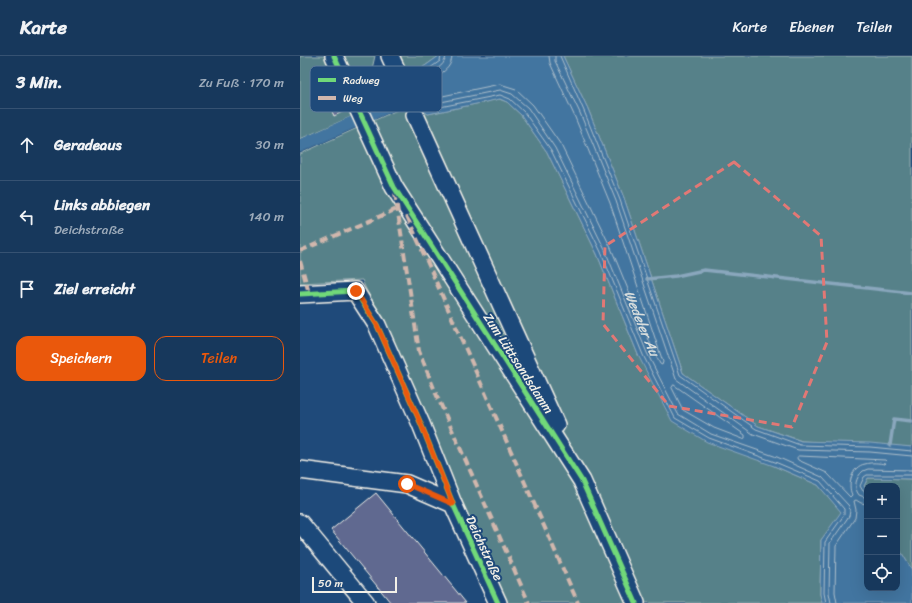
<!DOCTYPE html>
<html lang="de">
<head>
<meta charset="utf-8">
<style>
  :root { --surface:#17385c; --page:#244365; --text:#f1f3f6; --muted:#9eacbb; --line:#365272; --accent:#ea580c }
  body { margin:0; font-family:Sriracha,sans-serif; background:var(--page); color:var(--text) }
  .controls { position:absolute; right:12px; bottom:12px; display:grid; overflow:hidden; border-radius:8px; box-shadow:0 4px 16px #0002 }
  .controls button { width:36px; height:36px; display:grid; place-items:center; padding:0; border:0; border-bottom:1px solid var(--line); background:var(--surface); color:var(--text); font:20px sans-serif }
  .scale { position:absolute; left:12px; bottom:10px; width:85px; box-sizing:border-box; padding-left:4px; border:2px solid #f4f1e8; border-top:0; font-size:11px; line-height:14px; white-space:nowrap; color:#f4f1e8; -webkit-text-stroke:3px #1f4a7a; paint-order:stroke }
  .stop { position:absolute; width:12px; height:12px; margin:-9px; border:3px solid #ea580c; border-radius:50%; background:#fff }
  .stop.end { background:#ea580c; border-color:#fff; box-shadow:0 1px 4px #0008 }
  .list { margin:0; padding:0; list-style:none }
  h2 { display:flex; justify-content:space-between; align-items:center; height:52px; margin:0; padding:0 16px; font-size:17px }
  h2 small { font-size:13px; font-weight:400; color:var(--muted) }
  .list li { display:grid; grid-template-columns:26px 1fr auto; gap:12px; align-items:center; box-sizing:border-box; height:72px; padding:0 16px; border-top:1px solid var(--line) }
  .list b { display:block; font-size:15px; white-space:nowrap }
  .list p { margin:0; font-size:13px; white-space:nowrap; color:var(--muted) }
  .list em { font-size:13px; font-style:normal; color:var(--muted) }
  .actions { display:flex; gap:8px; padding:12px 16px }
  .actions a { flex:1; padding:9px 0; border:1px solid var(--accent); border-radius:12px; text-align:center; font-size:14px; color:var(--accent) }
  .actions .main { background:var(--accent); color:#fff }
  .icon { flex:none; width:22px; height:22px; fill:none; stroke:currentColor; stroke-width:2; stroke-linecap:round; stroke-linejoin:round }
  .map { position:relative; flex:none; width:612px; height:547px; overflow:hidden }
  header { display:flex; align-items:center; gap:24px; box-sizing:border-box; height:56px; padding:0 20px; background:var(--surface); border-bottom:1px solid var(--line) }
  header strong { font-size:19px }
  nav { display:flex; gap:22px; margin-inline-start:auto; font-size:14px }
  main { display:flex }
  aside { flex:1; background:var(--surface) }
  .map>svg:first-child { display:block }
</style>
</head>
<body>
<header>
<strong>Karte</strong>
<nav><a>Karte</a><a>Ebenen</a><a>Teilen</a></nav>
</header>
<main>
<aside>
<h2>3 Min.<small>Zu Fuß · 170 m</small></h2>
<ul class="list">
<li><svg class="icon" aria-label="ahead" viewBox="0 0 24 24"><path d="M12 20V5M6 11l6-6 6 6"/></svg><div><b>Geradeaus</b></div><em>30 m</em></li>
<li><svg class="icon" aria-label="left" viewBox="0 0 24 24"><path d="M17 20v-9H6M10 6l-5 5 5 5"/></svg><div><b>Links abbiegen</b><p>Deichstraße</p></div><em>140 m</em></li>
<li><svg class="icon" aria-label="arrive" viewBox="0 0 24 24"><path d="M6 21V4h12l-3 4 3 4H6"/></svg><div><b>Ziel erreicht</b></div></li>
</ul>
<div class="actions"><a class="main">Speichern</a><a>Teilen</a></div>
</aside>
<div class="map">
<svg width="612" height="547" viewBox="0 0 612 547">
  <rect width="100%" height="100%" fill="#1f4a7a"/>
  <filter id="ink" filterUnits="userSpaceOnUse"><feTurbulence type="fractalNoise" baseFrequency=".025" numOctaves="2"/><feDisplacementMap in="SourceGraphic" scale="8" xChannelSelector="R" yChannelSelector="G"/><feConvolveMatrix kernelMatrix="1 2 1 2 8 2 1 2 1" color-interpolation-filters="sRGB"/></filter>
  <g filter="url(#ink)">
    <!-- green -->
    <path fill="#568189" stroke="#a5b9b8" d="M0,0h75l-3,13 15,32 -87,38z
      M94,0h45l-24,17 -5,17z
      M263,0h349v391l-110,-6 -44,-15 -75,-53 -59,-175 -36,-89z
      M199,43l8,3 14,13 26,37 50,102 42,103 135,109 44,19 24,27 -21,28 -1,54 2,9h-183l-223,-498 12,9z
      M106,50l4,10 222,487h-126l-144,-323 -62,3v-129z
      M568,422l44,1v91l-15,-25v-59h-30v5l-3,-5z"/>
    <!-- water -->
    <path fill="#4375a0" stroke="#8aa7bd" d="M139,0h124l25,53 36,89 59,175 75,53 43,15 69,2 42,4v32l-44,-1 -4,8 3,5v97h30v-43l15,25v33h-90l-2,-9 1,-54 20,-28 -23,-27 -44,-19 -67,-24 -35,-21 -33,-64 -42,-103 -50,-102 -26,-37 -14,-13 -7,-3 -72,15 -12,-9 -6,-15 5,-17z"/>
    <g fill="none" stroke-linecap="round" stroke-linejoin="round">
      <!-- shore -->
      <g stroke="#adbfcb" stroke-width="1">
        <path d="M141,0l-1,5 -21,15 -5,14 6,12 10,7 70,-14 10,4 14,13 27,38 50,102 42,103 32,63 34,20 66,24 45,19 24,28v6l-19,27 -1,51 2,10"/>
        <path d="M146,0c-1,12 -15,15 -22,22 -3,3 -4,8 -5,12l5,9 7,5 69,-14 12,4 16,14 27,40 50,102 42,103 31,61 33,20 66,23 45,20 27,29 1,5 -1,5 -19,27 -1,50 2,10"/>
        <path id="s1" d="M152,0c-1,20 -22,17 -26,33l2,6 5,3 67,-14 16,5 17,16 28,40 50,103 42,102 7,14 2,1 1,-3 -53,-159 -36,-88 -24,-52 -1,-7"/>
        <path d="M255,0v5l25,52 36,88 60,178 77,55 45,16 72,2 42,4"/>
        <path d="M260,0l24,55 36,89 60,175 76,54 44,16 70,2 42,4"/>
        <path d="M374,329l71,50v3l-2,1 -29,-11 -31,-18 -11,-22z"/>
        <path d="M499,400l86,4 2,2 -2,2c-6,-1 -13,-2 -20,0 -13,2 -18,20 -13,31l-2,2 -23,-24 -29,-13 -1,-2z"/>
        <path d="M567,436l-4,-1 -3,-5 4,-9 3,-2h45"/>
        <path d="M567,442l-8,-3c-6,-8 -3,-18 4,-24l5,-2 44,1"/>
        <path d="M537,547l-2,-11 1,-46 19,-28 1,-8 -2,-9 2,-1 5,3 6,1"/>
      </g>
      <!-- stream -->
      <path stroke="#8aa7bd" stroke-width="3.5" d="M347,223l29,-3 28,-6 208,23
        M590,389l4,-26 18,2"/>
      <!-- canal -->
      <path stroke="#4375a0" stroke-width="12" d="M0,90l107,-48"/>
      <!-- river -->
      <path stroke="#4375a0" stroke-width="20" d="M107,42l30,-13"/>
    </g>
    <!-- building -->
    <path fill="#606990" stroke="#f4f1e8" d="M41,32l9,20 -16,8 -9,-21z
      M76,437l90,110h-75l-60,-73z"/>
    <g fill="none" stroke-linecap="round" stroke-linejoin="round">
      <defs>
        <path id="minor" d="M34,0l60,131 188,294 54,122
          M90,0l11,24
          M115,59l141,310
          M0,238l55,-3 22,34 44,99 32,80 45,99
          M0,414l107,14 46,20
          M0,467l66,80"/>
      </defs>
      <!-- minor casing -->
      <use href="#minor" stroke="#f4f1e8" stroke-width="20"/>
      <!-- minor -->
      <use href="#minor" stroke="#1f4a7a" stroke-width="17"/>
      <!-- quiet -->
      <path stroke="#d1b7ad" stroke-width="4" stroke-dasharray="8 4" stroke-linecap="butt" d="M95,137l24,158 18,45 92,207
        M107,160l171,387
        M0,195l97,-42
        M0,205l9,32"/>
      <defs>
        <path id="cycleway" d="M34,0l60,131 188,294 54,122
          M0,238l55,-3 22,34 44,99 32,80 45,99"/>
      </defs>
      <!-- cycleway casing -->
      <use href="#cycleway" stroke="#1f4a7a" stroke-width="8"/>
      <!-- cycleway -->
      <use href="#cycleway" stroke="#71d979" stroke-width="5"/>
    </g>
  </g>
  <g fill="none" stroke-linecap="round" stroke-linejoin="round" filter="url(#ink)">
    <!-- route -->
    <path stroke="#ea580c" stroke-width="5" d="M56,235l21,34 44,99 32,80 -46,-20"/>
  </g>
  <!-- marked area -->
  <path fill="none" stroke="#e27875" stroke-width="3" stroke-dasharray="8 5" stroke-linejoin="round" d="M434,106l87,74 6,106 -35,85 -123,-21 -66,-82 2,-78z"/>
  <g text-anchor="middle" stroke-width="4" stroke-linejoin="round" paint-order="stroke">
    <!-- street labels -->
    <g font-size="13" fill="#f4f1e8" stroke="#1f4a7a">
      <text transform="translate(219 307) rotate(57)" y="5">Zum Lüttsandsdamm</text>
      <text transform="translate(185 492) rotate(65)" y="5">Deichstraße</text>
    </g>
    <!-- water labels -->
    <g font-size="14" font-style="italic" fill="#d9dedd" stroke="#1f4a7a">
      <text dy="5" stroke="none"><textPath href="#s1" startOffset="409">Wedeler Au</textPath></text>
    </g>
  </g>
  <!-- legend -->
  <rect x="10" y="10" width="132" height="46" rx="6" fill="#1f4a7a" stroke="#5f7c9b" stroke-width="1"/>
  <rect x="18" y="22" width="18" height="4" fill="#71d979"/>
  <rect x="18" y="40" width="18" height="4" fill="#d1b7ad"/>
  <g font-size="11" fill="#f4f1e8">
    <text x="43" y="28">Radweg</text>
    <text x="43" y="46">Weg</text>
  </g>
</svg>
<div class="controls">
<button>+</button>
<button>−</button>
<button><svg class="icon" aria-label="locate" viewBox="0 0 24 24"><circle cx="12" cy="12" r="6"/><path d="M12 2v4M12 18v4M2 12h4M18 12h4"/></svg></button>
</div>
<div class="scale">50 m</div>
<div class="stop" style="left:107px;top:428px"></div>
<div class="stop end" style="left:56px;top:235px"></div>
</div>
</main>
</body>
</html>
